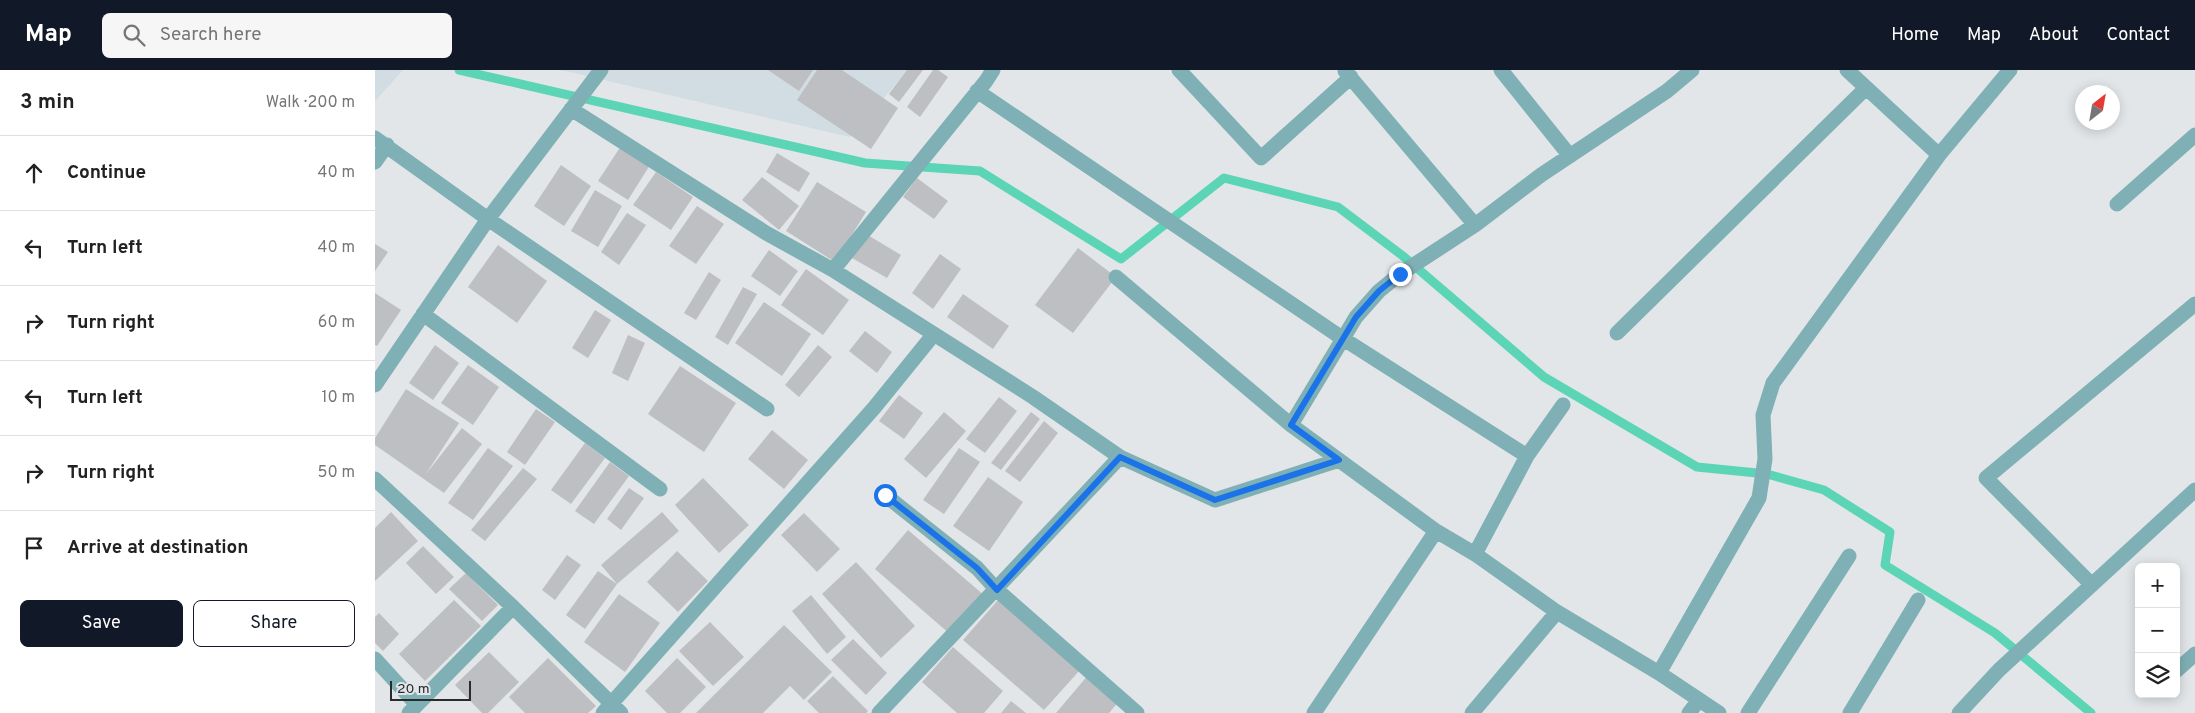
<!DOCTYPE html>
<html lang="en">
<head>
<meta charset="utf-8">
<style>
  :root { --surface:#fff; --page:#f6f6f6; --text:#222; --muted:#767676; --line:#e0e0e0; --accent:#111827 }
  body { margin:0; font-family:Overpass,sans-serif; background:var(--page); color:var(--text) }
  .controls { position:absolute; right:15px; bottom:15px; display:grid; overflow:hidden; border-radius:8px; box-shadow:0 2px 12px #0003 }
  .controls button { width:45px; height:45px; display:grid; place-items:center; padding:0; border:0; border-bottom:1px solid var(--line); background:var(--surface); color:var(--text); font:25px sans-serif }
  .compass { position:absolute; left:1700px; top:15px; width:45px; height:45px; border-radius:50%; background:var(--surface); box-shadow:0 2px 12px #0003; rotate:31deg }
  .scale { position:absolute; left:15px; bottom:12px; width:81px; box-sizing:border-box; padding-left:5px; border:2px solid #292b2c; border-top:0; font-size:14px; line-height:18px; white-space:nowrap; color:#292b2c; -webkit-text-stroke:4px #e2e6e8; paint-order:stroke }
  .stop { position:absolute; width:15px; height:15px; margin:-11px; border:4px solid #1a73e8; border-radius:50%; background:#fff }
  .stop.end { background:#1a73e8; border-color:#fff; box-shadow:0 1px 5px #0008 }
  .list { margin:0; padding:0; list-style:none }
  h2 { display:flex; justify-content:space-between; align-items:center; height:65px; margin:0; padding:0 20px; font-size:21px }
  h2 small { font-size:16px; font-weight:400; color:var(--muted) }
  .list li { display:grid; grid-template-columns:32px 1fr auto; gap:15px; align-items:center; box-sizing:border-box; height:75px; padding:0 20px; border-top:1px solid var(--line) }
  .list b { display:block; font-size:19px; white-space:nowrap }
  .list em { font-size:16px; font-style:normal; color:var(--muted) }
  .actions { display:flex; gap:10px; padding:15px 20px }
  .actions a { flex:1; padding:11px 0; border:1px solid var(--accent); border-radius:8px; text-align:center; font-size:18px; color:var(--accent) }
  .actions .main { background:var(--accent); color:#fff }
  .icon { flex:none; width:28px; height:28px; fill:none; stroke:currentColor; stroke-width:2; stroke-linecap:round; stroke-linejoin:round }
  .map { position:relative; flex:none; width:1820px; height:643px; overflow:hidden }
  header { display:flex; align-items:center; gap:30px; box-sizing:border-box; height:70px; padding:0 25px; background:var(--accent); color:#fff }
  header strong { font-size:24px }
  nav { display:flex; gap:28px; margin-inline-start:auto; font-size:18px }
  .search { width:350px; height:45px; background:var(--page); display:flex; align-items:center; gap:12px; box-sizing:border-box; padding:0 18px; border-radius:8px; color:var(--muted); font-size:19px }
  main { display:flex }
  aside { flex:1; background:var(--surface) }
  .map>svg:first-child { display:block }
</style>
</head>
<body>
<header>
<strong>Map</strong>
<div class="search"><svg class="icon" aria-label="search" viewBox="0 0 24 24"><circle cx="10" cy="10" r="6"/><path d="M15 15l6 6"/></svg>Search here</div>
<nav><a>Home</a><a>Map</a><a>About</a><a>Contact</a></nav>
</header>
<main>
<aside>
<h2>3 min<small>Walk · 200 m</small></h2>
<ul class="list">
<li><svg class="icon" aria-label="ahead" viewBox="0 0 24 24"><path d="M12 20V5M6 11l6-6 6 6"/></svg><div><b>Continue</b></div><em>40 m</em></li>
<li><svg class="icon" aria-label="left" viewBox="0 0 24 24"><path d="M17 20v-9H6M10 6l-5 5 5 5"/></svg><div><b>Turn left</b></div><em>40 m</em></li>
<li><svg class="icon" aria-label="right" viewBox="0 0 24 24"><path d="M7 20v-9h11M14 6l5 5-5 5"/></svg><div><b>Turn right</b></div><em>60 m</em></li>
<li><svg class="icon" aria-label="left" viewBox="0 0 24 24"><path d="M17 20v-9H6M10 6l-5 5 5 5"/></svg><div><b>Turn left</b></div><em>10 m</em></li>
<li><svg class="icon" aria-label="right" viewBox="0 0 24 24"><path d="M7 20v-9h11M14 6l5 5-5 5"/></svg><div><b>Turn right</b></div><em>50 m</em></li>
<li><svg class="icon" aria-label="arrive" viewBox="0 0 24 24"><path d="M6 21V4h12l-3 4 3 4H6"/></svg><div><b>Arrive at destination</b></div></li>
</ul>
<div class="actions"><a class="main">Save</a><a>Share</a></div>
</aside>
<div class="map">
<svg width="1820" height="643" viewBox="0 0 1820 643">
  <rect width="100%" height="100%" fill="#e2e6e8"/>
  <!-- built -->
  <path fill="#d1dce3" d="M0,0h28l-28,31z
    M186,0h347l-58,67z"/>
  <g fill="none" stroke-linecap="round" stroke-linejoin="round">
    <!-- stream -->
    <path stroke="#5cd4b6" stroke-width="9" d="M84,0l406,93 115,8 141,88 103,-81 114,29 65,49 141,121 153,90 70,7 57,16 66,42 -5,33 110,68 96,80"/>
  </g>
  <!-- building -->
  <path fill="#bebfc3" d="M393,0h45l-14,21z
    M442,0h25l56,38 -27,41 -74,-49z
    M532,0h16l-24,32 -10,-8z
    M558,0h5l10,7 -28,40 -13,-10z
    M246,76l29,19 -22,35 -30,-19z
    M402,83l33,20 -11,19 -33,-20z
    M186,95l30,21 -27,40 -30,-20z
    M281,102l37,25 -22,33 -38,-25z
    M387,107l37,29 -20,24 -37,-30z
    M542,108l31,23 -14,18 -31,-22z
    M442,112l49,30 -31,50 -49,-31z
    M220,120l27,16 -24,41 -27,-16z
    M322,136l27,18 -28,40 -27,-18z
    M252,143l19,12 -27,40 -18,-13z
    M491,164l35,21 -14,23 -35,-20z
    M0,174l13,8 -13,19z
    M123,175l49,36 -30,42 -49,-36z
    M703,178l38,29 -43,56 -38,-28z
    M394,180l29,21 -18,25 -29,-20z
    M565,184l21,15 -28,40 -21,-16z
    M431,199l43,31 -26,35 -42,-30z
    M334,202l12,8 -25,40 -12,-7z
    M368,217l14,7 -29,51 -13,-8z
    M0,223l26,17 -24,36 -2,-1z
    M588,224l46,32 -16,23 -46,-32z
    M389,232l47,32 -29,42 -47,-33z
    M220,240l16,10 -23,38 -16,-10z
    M490,261l27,21 -15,21 -28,-22z
    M253,265l17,8 -17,38 -16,-8z
    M60,275l24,18 -26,37 -24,-17z
    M443,275l14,12 -33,40 -14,-12z
    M93,295l31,22 -26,38 -32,-22z
    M305,296l56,37 -32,49 -56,-38z
    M31,319l53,34 -33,51 36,-46 20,16 -38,49 -69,-48v-7z
    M524,325l24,18 -19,26 -25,-18z
    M624,327l18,14 -32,42 -19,-14z
    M161,339l19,13 -30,43 -18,-13z
    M569,342l22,19 -40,47 -22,-19z
    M656,342l9,7 -39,51 -10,-7z
    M669,351l14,12 -38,49 -15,-11z
    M397,360l36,30 -24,29 -36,-30z
    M210,373l20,15 -34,46 -20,-14z
    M113,378l25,18 -40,54 -25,-17z
    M584,378l21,14 -36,52 -21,-14z
    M235,392l19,14 -35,48 -19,-13z
    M148,398l14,11 -52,62 -14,-11z
    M613,407l35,25 -34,49 -36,-25z
    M328,408l46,47 -30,28 -44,-48z
    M254,418l15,10 -23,32 -14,-11z
    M16,442l27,29 -43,40v-53z
    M287,442l17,19 -62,53 -32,45 -19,-14 32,-44 19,13 -16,-19z
    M429,443l36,36 -23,23 -36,-37z
    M533,460l77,66 -34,39 -76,-66z
    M48,476l31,31 -18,17 -30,-31z
    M302,481l31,30 -30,31 -31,-30z
    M192,485l14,10 -26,35 -13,-10z
    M481,492l59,64 -34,32 -59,-64z
    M91,503l32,32 -16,16 -33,-32z
    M244,524l41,29 -35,49 -41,-30z
    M436,525l35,42 -19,17 -35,-43z
    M79,530l27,26 -56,55 -26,-27z
    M623,530l82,70 -36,40 -81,-70z
    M4,543l20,21 -16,17 -8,-8v-26z
    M335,552l34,35 -31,29 -34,-35z
    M409,555l48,47 -28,28 -14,-14 -27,27h-67z
    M478,569l34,34 -21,22 -35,-35z
    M578,577l50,44 -19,22h-27l-35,-31z
    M114,582l30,30 -31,31h-6l-27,-28z
    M173,588l48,48 -8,7h-63l-16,-16z
    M302,588l29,29 -26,26h-13l-22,-22z
    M714,604l31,26 -11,13h-53z
    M458,606l35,35 -2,2h-47l-12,-12z
    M636,631l15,12h-25z"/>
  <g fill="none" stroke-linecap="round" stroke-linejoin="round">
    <!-- street -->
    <path stroke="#7fb0b6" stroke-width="15" d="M804,0l82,88 90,-81
      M1126,0l69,86
      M1472,0l92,85
      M970,1l130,154
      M602,21l365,247 185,118 36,-51
      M196,39l195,124 67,37
      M0,68l113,81 279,190
      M0,92l12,-17
      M1742,134l78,-69
      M741,207l175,148 145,106 39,23 82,58 102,61 60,40
      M48,244l237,175
      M1242,263l249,-245
      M0,315l113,-166 113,-149
      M916,355l65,-108 23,-26 21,-17 75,-49 66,-50 126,-84 25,-21
      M745,387l95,43 124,-40
      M0,409l138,128 108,106
      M510,425l92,73 20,22 140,123
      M1100,484l52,-98
      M1717,515l-106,-107 209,-174
      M0,589l42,46
      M1801,601l19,-17
      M1284,603l100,-175 6,-39 -2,-44 10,-32 166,-228 71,-85
      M34,643l104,-106
      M228,643l271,-305 60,-74
      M504,643l241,-256 -87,-60 -200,-127 153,-189 7,-11
      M939,643l122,-182
      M1097,643l85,-101
      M1314,643l10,-13
      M1373,643l101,-157
      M1475,643l68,-113
      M1584,643l40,-43 196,-180"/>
  </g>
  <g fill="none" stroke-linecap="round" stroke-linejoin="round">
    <!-- route -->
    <path stroke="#1a73e8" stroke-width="6" d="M510,425l92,73 20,22 123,-133 95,43 124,-40 -48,-35 65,-108 23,-26 21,-17"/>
  </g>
</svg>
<div class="controls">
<button>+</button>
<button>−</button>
<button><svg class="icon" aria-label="layers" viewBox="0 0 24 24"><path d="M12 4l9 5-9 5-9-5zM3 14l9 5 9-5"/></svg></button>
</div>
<svg class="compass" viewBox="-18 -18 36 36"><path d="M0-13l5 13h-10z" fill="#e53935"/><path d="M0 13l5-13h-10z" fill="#767676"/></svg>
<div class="scale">20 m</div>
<div class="stop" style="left:510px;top:425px"></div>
<div class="stop end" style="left:1025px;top:204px"></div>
</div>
</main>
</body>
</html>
